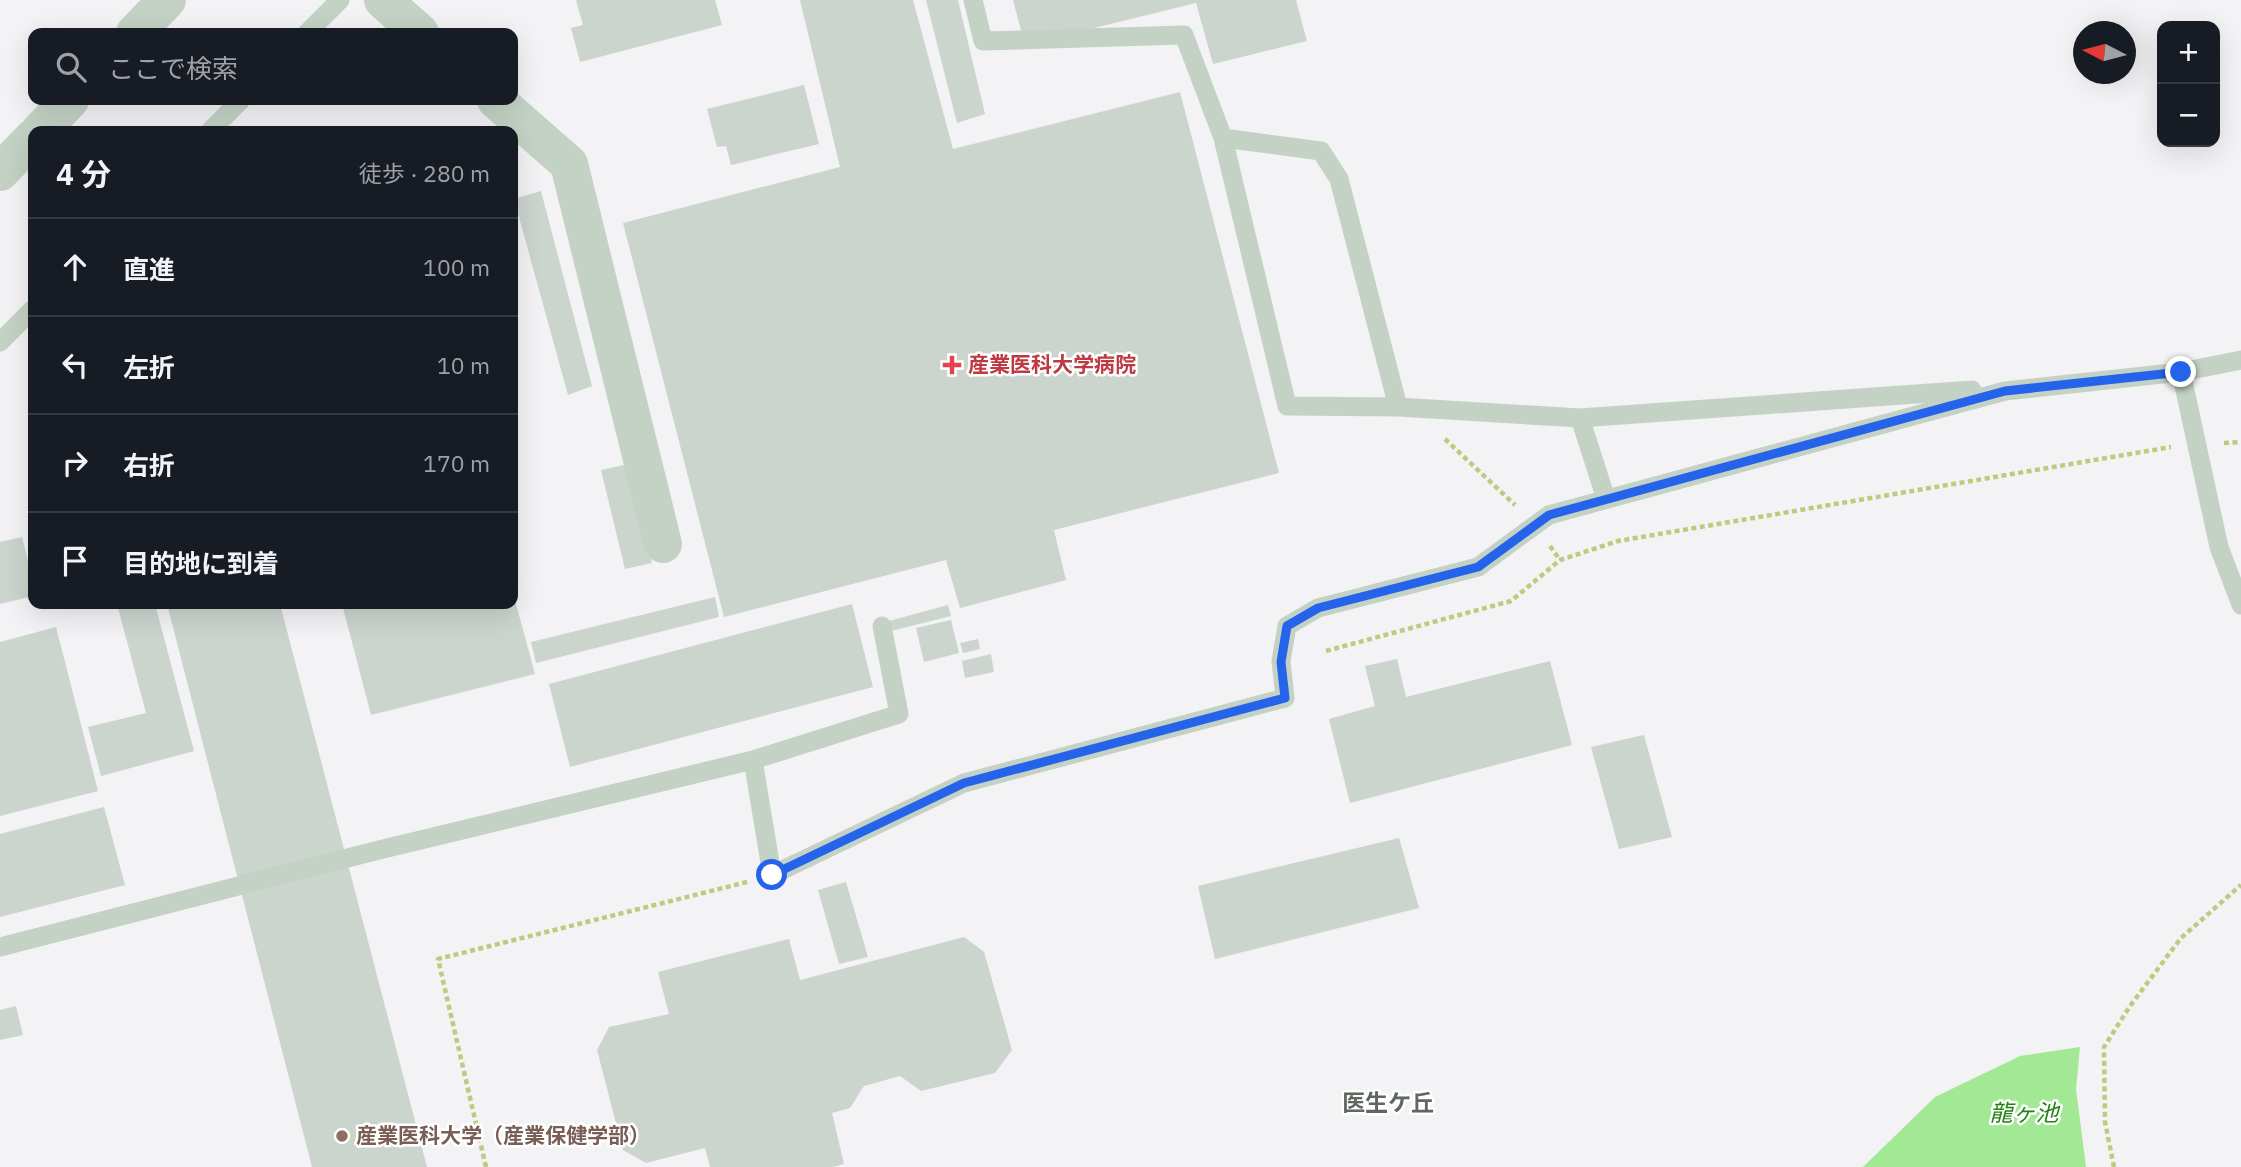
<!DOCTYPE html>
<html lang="ja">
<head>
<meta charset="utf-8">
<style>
  :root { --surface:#171b24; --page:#20242c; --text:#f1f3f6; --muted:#9ea1a6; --line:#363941 }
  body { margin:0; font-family:"IBM Plex Sans","Noto Sans JP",sans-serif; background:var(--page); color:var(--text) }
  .controls { position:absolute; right:21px; top:21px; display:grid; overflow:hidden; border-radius:14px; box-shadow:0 7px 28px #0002 }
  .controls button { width:63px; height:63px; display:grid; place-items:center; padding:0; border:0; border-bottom:2px solid var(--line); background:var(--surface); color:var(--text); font:35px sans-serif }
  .compass { position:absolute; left:2073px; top:21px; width:63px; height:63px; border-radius:50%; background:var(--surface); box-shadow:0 7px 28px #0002; rotate:276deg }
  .stop { position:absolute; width:21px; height:21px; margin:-16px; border:5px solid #2563eb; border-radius:50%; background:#fff }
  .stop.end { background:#2563eb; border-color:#fff; box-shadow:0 2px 7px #0008 }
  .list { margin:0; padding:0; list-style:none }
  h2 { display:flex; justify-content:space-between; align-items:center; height:91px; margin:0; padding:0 28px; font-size:30px }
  h2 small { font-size:23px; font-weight:400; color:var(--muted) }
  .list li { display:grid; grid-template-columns:46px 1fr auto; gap:21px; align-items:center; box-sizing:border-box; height:98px; padding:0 28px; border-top:2px solid var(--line) }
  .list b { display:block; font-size:26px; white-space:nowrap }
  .list em { font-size:23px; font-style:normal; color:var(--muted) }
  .icon { flex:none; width:38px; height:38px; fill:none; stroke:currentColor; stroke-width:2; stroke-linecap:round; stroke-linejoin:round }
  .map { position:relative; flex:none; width:2241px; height:1167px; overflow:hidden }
  .search { position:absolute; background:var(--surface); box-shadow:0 7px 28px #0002; left:28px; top:28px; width:490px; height:77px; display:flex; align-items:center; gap:18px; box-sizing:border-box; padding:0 24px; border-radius:14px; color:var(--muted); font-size:26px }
  .panel { position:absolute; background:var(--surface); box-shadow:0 7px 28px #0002; left:28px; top:126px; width:490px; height:483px; border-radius:14px }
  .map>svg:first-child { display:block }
</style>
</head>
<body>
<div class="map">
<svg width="2241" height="1167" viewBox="0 0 2241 1167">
  <rect width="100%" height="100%" fill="#f3f2f4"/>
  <!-- water -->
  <path fill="#a2e895" d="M2080,1047l-4,42 10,78h-223l72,-70 85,-41z"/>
  <!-- building -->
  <path fill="#ccd4ce" d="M576,0h139l7,25 -142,37 -9,-34 12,-3z
    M800,0h113l40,149 227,-57 99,381 -225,57 12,50 -106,28 -14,-48 -222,57 -101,-394 217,-56z
    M926,0h32l27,114 -28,9z
    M1013,0h283l11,41 -94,23 -17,-61 -171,42z
    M804,85l15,59 -88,21 -5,-19 -9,1 -10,-38z
    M541,191l51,195 -24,9 -54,-196z
    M628,464l24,99 -27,6 -24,-99z
    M22,537l11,44v15l-33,8v-62z
    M513,593l22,81 -164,41 -29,-111h171z
    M715,597l4,20 -183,46 -5,-21z
    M117,604h38l39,147 -93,25 -13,-49 58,-14z
    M167,604h113l147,563h-115z
    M852,604l21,83 -303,80 -21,-83z
    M948,605l3,11 -60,15 -2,-10z
    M951,620l8,33 -35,9 -8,-34z
    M56,627l42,164 -98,25v-174z
    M978,639l2,10 -17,4 -3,-10z
    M991,654l3,18 -29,6 -3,-17z
    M1397,659l9,38 144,-36 22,84 -222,58 -21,-84 46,-13 -10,-40z
    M1644,735l28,102 -53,12 -28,-102z
    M104,807l21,78 -125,32v-83z
    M1399,838l20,70 -204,51 -17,-73z
    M846,882l22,75 -29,7 -21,-74z
    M964,937l20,15 28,98 -17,23 -74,18 -21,-15 -36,10 -14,22 -18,5 12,51 -11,3h-123l-5,-19 -59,15 -23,-13 -26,-100 12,-23 60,-13 -11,-42 131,-33 11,41z
    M16,1006l7,29 -23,5v-30z"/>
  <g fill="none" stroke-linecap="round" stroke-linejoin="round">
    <!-- path -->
    <path stroke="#c0ca7e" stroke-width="4.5" stroke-dasharray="5 3.5" stroke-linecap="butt" d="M1445,439l70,66
      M2224,443l17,-1
      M1550,546l10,14
      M1326,651l185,-50 49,-41 58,-19 553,-94
      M486,1167l-48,-208 309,-77
      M2114,1167l-9,-45 -1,-75 26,-41 51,-68 60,-53"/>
    <!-- service -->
    <path stroke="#c4d2c5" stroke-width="19" d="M973,0l10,41 201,-6 39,103
      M307,33l33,-33
      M210,131l31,-31
      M0,342l33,-33
      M2181,372l38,175 22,58
      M1398,407l-59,-228 -18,-28 -98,-13 64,268 111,1 182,11 392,-28
      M1580,418l26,81
      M753,760l19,115 192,-92 321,-85 -4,-37 6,-35 31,-18 160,-41 71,-52 456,-124 176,-19 60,-12
      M0,947l379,-97 374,-90 146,-46 -17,-88"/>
    <!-- minor -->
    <path stroke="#c4d2c5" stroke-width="38" d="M383,0l37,33
      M135,33l32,-33
      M496,100l73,64 94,380
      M40,131l30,-31
      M0,172l33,-34"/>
  </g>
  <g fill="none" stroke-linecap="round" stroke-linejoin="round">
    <!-- route -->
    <path stroke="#2563eb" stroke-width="9" d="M772,875l192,-92 321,-85 -4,-36 6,-36 31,-18 160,-41 71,-52 456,-124 176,-19"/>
  </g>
  <!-- markers -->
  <path fill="#e0444e" stroke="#fff" stroke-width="2.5" d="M948.5 354.5h7v7h7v7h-7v7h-7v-7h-7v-7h7z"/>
  <circle fill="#8d6e63" stroke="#fff" stroke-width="2.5" cx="342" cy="1136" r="7"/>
  <g text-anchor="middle" stroke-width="5" stroke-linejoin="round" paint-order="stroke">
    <!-- health labels -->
    <g font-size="21" font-weight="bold" fill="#be3a42" stroke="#fff" text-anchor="start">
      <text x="968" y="372">産業医科大学病院</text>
    </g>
    <!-- education labels -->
    <g font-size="21" font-weight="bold" fill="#785e54" stroke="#fff" text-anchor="start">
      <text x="356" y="1143">産業医科大学（産業保健学部）</text>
    </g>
    <!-- neighbourhood labels -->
    <g font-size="23" font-weight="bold" fill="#5f6760" stroke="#fff">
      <text x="1388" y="1111">医生ケ丘</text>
    </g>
    <!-- water labels -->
    <g font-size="23" font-style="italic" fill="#268214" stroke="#fff">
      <text x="2024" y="1121">龍ヶ池</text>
    </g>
  </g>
</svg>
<div class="controls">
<button>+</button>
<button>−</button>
</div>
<svg class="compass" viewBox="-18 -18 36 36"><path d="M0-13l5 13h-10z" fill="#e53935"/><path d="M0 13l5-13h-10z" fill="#9ea1a6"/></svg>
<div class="stop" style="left:772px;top:875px"></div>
<div class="stop end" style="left:2181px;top:372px"></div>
<div class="search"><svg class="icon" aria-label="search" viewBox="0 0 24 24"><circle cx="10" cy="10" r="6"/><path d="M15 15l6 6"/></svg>ここで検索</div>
<section class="panel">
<h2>4 分<small>徒歩 · 280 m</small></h2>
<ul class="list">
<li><svg class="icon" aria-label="ahead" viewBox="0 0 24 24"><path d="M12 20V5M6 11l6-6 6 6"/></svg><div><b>直進</b></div><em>100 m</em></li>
<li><svg class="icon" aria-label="left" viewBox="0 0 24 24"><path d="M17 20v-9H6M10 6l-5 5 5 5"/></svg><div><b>左折</b></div><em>10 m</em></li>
<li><svg class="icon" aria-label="right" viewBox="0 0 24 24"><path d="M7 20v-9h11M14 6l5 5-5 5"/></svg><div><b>右折</b></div><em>170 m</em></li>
<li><svg class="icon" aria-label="arrive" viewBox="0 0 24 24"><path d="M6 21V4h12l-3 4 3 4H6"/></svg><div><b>目的地に到着</b></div></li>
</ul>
</section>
</div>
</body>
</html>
